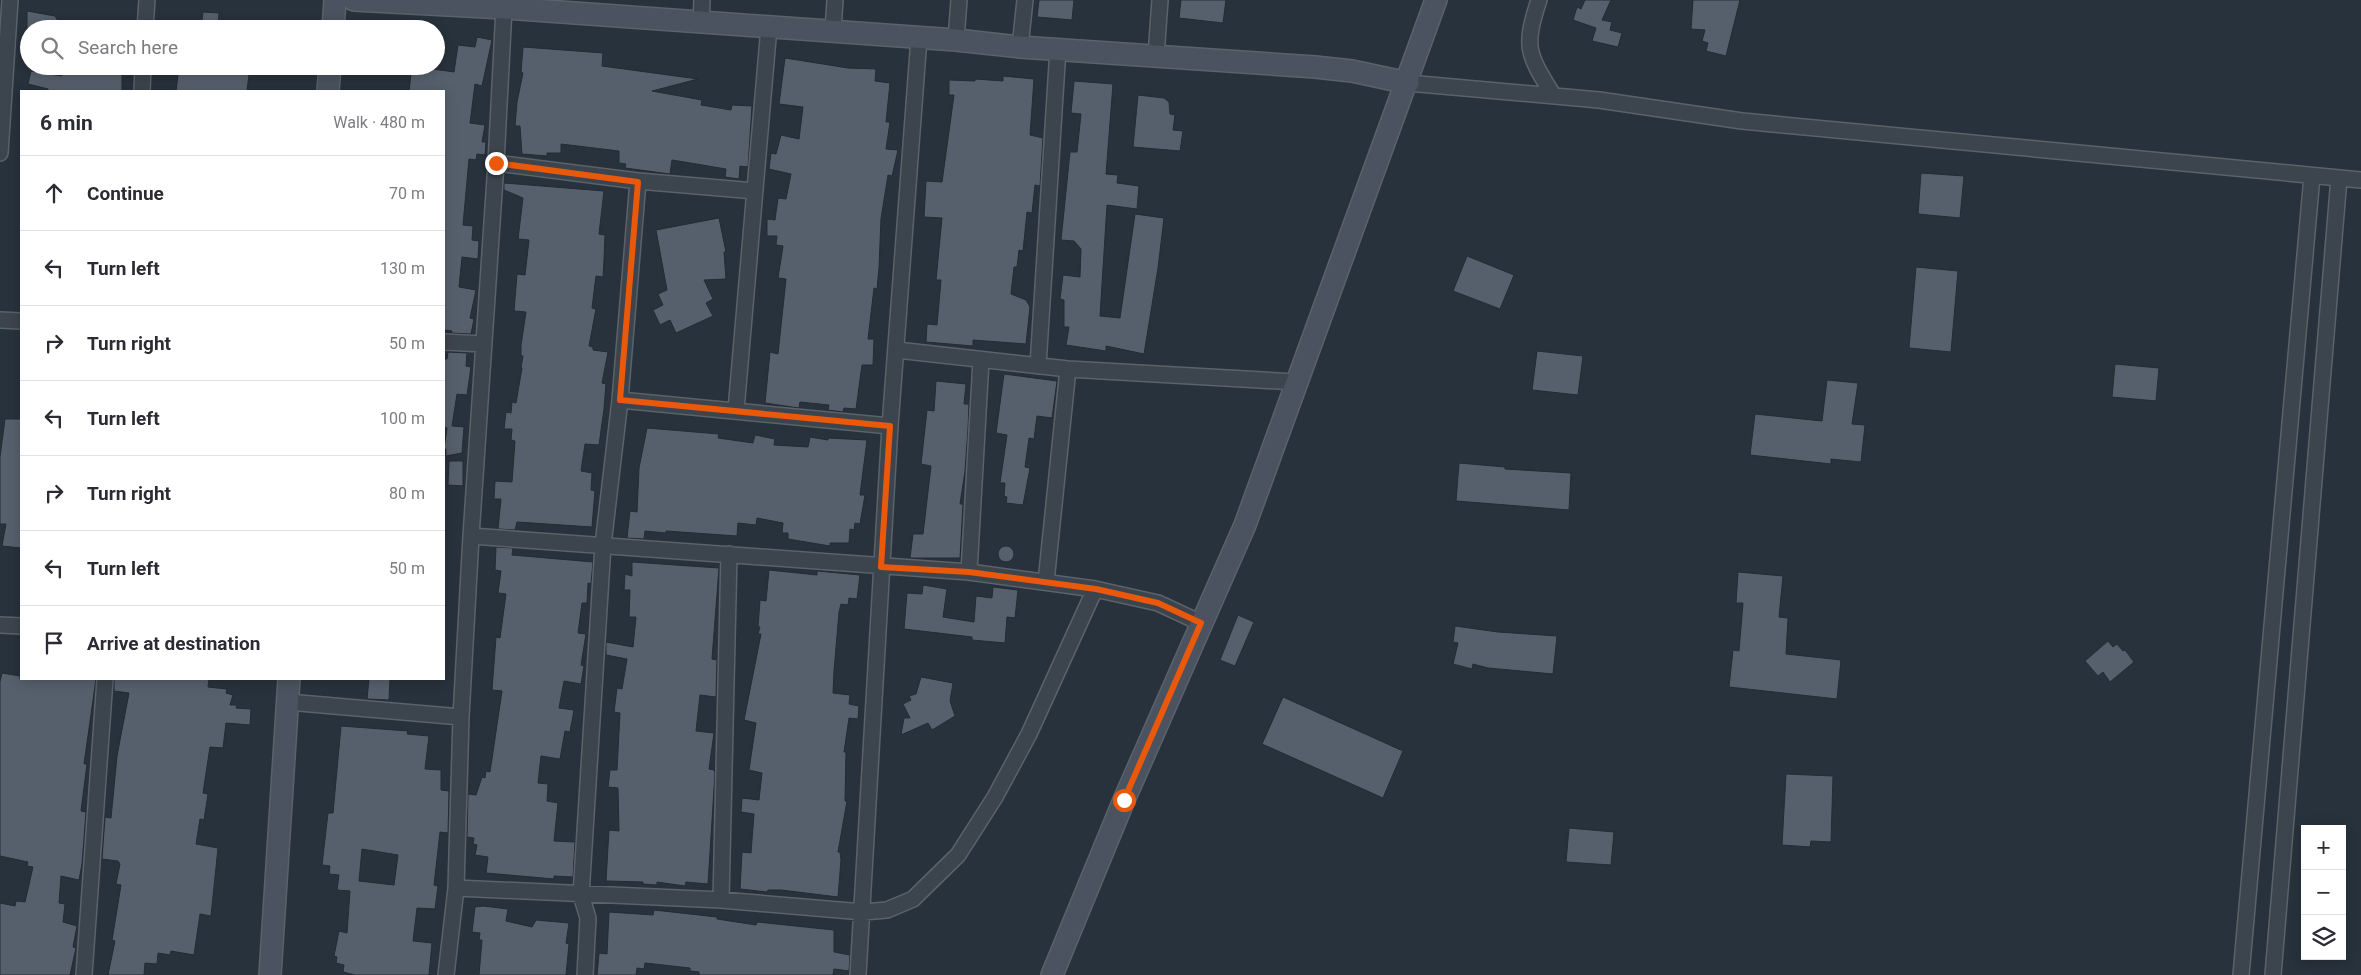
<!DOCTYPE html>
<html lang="en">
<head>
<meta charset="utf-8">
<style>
  :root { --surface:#fff; --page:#f7f7f7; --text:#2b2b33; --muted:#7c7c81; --line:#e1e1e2 }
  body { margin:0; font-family:Roboto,sans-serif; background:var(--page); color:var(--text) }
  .controls { position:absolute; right:15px; bottom:15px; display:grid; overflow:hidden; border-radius:0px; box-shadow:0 2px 12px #0003 }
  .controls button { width:45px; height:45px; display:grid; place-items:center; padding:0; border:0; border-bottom:1px solid var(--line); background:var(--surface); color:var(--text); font:25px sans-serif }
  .stop { position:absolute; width:15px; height:15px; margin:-11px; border:4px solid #ea580c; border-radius:50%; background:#fff }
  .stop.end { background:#ea580c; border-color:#fff; box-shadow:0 1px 5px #0008 }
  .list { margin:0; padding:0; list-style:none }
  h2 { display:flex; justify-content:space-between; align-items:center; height:65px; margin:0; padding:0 20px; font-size:21px }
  h2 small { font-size:16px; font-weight:400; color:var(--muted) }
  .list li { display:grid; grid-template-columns:32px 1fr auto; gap:15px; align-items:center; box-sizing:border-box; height:75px; padding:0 20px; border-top:1px solid var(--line) }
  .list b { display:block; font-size:19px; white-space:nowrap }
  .list em { font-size:16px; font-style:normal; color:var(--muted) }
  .icon { flex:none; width:28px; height:28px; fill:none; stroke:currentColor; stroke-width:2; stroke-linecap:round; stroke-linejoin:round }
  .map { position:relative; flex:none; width:2361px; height:975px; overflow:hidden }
  .search { position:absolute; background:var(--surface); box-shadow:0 2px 12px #0003; left:20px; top:20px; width:425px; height:55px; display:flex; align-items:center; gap:12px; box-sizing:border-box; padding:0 18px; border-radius:28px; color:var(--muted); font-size:19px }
  .panel { position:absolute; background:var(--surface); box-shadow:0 2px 12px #0003; left:20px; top:90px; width:425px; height:590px; border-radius:0px }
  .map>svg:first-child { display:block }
</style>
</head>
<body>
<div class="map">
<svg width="2361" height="975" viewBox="0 0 2361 975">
  <rect width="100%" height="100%" fill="#28323c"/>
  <!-- building -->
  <path fill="#56606c" stroke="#232b34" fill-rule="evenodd" d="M1039,0h35l-2,20 -35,-3z
    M1181,0h45l-3,23 -44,-5z
    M1585,0h26l-9,20 10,2 -2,8 12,3 -4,14 -26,-6 4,-13 -23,-8 4,-13 4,2z
    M1693,0h47l-14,56 -20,-5 2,-8 -6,-2 3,-11 -14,-1z
    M27,11l28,5 8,13h-36z
    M203,12l16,1 -1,16h-17z
    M477,37l15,3 -10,46 -7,-2 -5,39 15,2 -3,17h4l-1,13 -8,-1 -1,6 -7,-1 -6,66 10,1 -1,14 7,1 -1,18 -16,-2 -3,30 17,3 -6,28 4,1 -3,15 -20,-1 1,-2 -8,-1v-239h-35l3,-25h14v2l28,4 4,-27 17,2z
    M523,47l80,6 -1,13 96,13 -46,12 50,9 -1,5 30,5 1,-5 20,1 -4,61 -8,-1 -1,13 -14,-2 1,-8 -54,-9 -2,14 -45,-6 1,-4 -7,-1v-12l-58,-7v9h-14v3l-25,-2 -2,-28h-5l2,-24 6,-29 -2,-1z
    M785,58l63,10 28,1 -1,12 15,2 -4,39h4l-4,27 12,1 -6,26 -4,-1 -7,44 -2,49 -2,21 -3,-1 -6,51h6l-1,26h-11l-6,44 -12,-1 -1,4 -15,-2 1,-5 -29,-3 -1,6 -34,-5 5,-51 8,2 8,-75 -8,-1 5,-32 -7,-1 1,-9h-10v-17l8,1 3,-22 8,1 5,-25 -22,-5 2,-16 5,1 5,-19 18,4 4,-32 -24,-3z
    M52,66h70v25h-74v-2l-20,-5 3,-13 31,5z
    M179,66h71l-3,25h-71z
    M1003,76l31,3 -4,56 13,3 -3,48 -5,-1 -3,28 -5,-1 -4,39 -4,-1 -2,17h-3l-3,27 15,6 4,7 -4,37 -53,-4v6l-47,-4 1,-18 10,1 4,-45h-5l6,-62 -18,-1 2,-36 16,1 12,-87h-5v-15l26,1v-2l28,2z
    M1074,81l39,3 -7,90 12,1 -1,8 22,3 -2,23 -30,-4 -7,111 20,2 15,-104 29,4 -6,50 -14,86 -38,-8v5l-40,-6 3,-18h-5v-27l-4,-1 3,-24 17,2 1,-28 -7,-8 -13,-1 9,-88h7l4,-38 -10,-1z
    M1138,95l26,3 5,4 1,12 5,1 -2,15 10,1 -3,20 -47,-4z
    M1921,173l43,3 -4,42 -42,-4z
    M504,183l100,8 -5,43 6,1 -1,25 -1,17 -7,-1 -4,32 4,1 -7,37 4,1v3l15,2 -6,31 4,1 -2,25 -5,36 -14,-1 -4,27 11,2 -1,17 4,1 -3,36 -75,-5 -2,8 -17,-1 3,-30h-7l1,-18 17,1 3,-41 -4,-1 1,-11h-8l2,-17 5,1 1,-11 4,1 6,-35h-1l2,-12h-2v-11l5,-33 -12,-1 3,-37 8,1 4,-35 -11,-1 5,-41 -19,-8z
    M719,218l7,34h-2l2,27 -22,1 9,19 -7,4 7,13 -37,17 -6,-13 -10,5 -7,-15 10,-5 -5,-11 9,-4 -11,-60z
    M1467,256l47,19 -14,34 -47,-18z
    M1916,267l42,4 -7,81 -42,-4z
    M1537,351l46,5 -5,39 -46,-5z
    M448,352l19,1 -1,13 5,1 -4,28 -10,-1 -5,32 12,1 -2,26 -16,3v-7h-2l3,-21 -3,-1v-68h3z
    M2115,364l44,4 -3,33 -44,-4z
    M1004,374l53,7 -5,37 -15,-2 -3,23 -5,-1 -4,29 5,1 -7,37 -17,-2 1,-6 -3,-1 1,-13h-5l7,-48 -11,-2z
    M1827,380l31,3 -6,41 13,1 -4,37 -30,-3v5l-81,-9 5,-41 67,7z
    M936,381l30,3 -2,20h5l-1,25 -3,42 -5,33h3l-3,54h-50l3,-24h10l8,-68 -10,-2 6,-54 7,1z
    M5,419h16v129l-19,-2 4,-22h-6v-67z
    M647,428l72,6 -1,4 35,5 2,-8 20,4 -1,6 34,2 2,-10 18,3v-2l39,2 -7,55h5l-5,29 -5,-1 -1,7 -4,-1 -1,14h-19v3l-42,-7v-6h-6l1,-10 -26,-5 -1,7 -18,-2 -1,13 -71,-5v2l-21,-2 -1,8 -17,-1 3,-27 7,1 2,-44z
    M449,461h14v25l-15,-1z
    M1459,463l46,4v2l66,4 -2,37 -113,-9z
    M998 554a8 8 0 1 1 16 0a8 8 0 1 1-16 0Z
    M496,547l17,1 -1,7 81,7 -2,22 -3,-1 -1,20h-5l-4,30 8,1 -5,31 3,1 -3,18 -17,-3 -5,27 15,2 -4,22 -5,-1 -5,28 -19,-3 -3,27 10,1 -1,17 11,2 -4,38 21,1 -2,35 -19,-1v3l-68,-6 2,-16 -13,-2 2,-10 -4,-1 1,-6 -7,-1 1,-43 8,1 6,-18 3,1 1,-7 4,1 12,-81 -10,-1 4,-53 4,1 6,-44 -8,-1 3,-22 -6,-1z
    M632,562l87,6 -7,91 5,1 -1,37 -16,-2 -4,36 18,2 -5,36 5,1 1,3 -7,111 -22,-2 -1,4 -28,-4v3l-14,-1v-2l-37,-1 3,-51 10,1 -1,-43 -10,-1 2,-17h7l3,-57 -6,-1 3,-24 5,1 5,-30 -21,-4v-13l27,5 3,-30h-7l1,-27h-6l1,-16 7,2z
    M769,570l48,5v-4l43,4 -3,24 -8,-1 -1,7 -7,-1 -2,8 -5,59 -1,22 17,2 -1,9 10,2 -1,13 -9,-1 -5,34h2l-1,49h2l-9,51h2l1,8 -3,37 -57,-7h-13l-1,2 -27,-3 2,-37 9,1 3,-39 -13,-2 1,-14 17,2 3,-27 -13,-3 7,-47 -12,-3 17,-86h-3l2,-7h-2l2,-27 6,1z
    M1738,572l45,4 -4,41 9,1 -2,36 55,6 -4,39 -108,-12 4,-37 6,1 4,-48h-7z
    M923,585l24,4 -4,28 31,5 2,-26 16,2 1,-11 25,3 -3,28 -8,-1 -2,26 -33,-3v-3l-68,-8 3,-36 15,1z
    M1238,615l16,7 -19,44 -15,-6z
    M1455,626l43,6 59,4 -4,38 -65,-6 -15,-4 -1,5 -19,-5 5,-21 -5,-1z
    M2108,641l5,6 4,-3 6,7 2,-1 9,12 -24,20 -7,-10 -5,4 -13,-15z
    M2,673l18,3v3h76l-12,85h3l-6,47 5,1 -4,52 -3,16 -18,-4 -2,27 6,1 -2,18 14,4 -4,21 3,1 -6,27h-70v-72l15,3 1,-5 9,1 8,-35 -6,-1 1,-4 -28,-6v-174z
    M921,677l32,6 -3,18 5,15 -23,14 -4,-7 -27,12 3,-17h6l-7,-14 8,-4 -2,-4 7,-2z
    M114,679h95l-1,8 19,2 -1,4 7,2 -3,10h7l-1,3 15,1 -1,16 -24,-2 -3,25 -13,-1 -7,46 5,1 -4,26 -4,-1 -4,25 22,4 -7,68 -11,-2 -6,41 -23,-4 -1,4 -12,-2 -1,11 -12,-1 -1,12h-36l7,-34 -3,-1 9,-55 -5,-1 4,-20 -2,-3 -16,-2 3,-42 6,1 6,-62 12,-63 -15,-2z
    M369,679h21l-1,21 -22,-1z
    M1283,697l120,54 -20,47 -121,-54z
    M341,726l67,5 -1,3 22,2 -4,33 16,1v20l8,1 -1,42 -8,-1 -6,53 4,1 -3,23 -18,-1 -4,33 19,2 -3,32h-74l-12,-3 1,-7 -8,-2 1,-6 -3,-1 5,-25 8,2 3,-42 -13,-1 2,-15 -10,-1 1,-8 -8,-1 6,-52h5zM362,849l36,6 -4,30 -35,-4z
    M1786,774l47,2 -2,66 -20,-1 -1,6 -28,-2z
    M1569,828l45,4 -3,33 -45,-3z
    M483,906l25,3 -2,12 26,6 4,-7 33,3 -3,20 3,1 -3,31h-87l3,-35h-3l1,-7 -8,-1 3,-25z
    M654,910l63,7v2l39,6 1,-3 77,8v22l16,3 -1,16 -15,-2 -1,6h-134v-3l-9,-1v-3l-45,-5 -1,6 -7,-1 -1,7h-39l2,-22 8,1 2,-42 44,3z"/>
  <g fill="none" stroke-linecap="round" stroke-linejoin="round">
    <defs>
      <path id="street" d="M1539,0c-16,48 -11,54 14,95
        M701,22l1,-22
        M145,29l2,-29
        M833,31l2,-31
        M956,40l3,-40
        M1020,47l5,-47
        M1156,56l4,-56
        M1408,83l191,17 143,21 619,59
        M142,91l1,-25
        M0,153l10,-153
        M496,163l142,18 117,10
        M0,320l21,1
        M444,342l40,2
        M897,350l171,19 228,13
        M1038,366l20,-318
        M620,400l270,26
        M736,410l33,-383
        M471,536l498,36 126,17 63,14 43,20
        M969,572l12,-212
        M1046,582l22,-213
        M0,625l21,1
        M288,702l173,15
        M456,888l265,12 142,12 24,-2 26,-11 45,-44 37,-58 34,-63 66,-145
        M721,900l8,-346
        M84,975l21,-296
        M446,975l10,-87 5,-171 10,-181 25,-373 8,-155
        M585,975l3,-57 -7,-23 22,-350 17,-145 18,-219
        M858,975l32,-549 29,-388
        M2241,975l71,-799
        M2273,975l66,-797"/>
      <path id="secondary" d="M354,0l150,8 452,32 64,7 295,20 37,4 56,12
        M333,29l2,-29
        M328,91l2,-25
        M270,975l19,-296
        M1052,975l72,-175 121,-275 191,-525"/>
    </defs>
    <!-- street casing -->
    <use href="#street" stroke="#5a626a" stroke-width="18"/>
    <!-- secondary casing -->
    <use href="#secondary" stroke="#5a626a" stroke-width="24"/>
    <!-- street -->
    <use href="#street" stroke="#3c444d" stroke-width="15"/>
    <!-- secondary -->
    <use href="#secondary" stroke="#4a535f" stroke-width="21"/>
  </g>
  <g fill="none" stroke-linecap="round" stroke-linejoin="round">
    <!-- route -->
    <path stroke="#ea580c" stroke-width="6" d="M496,163l142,19 -18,218 270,26 -9,141 88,5 127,17 62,14 43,20 -77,177"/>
  </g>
</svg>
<div class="controls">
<button>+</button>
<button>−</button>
<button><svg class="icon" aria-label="layers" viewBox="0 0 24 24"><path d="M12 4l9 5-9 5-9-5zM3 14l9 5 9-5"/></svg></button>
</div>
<div class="stop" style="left:1124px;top:800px"></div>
<div class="stop end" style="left:496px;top:163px"></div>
<div class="search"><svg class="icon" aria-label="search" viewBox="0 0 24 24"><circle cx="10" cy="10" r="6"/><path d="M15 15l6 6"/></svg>Search here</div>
<section class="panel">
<h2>6 min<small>Walk · 480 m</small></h2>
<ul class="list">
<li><svg class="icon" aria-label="ahead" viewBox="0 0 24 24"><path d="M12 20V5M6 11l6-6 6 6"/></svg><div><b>Continue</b></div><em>70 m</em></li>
<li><svg class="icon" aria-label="left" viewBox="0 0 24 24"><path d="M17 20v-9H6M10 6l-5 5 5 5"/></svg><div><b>Turn left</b></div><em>130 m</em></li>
<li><svg class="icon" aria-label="right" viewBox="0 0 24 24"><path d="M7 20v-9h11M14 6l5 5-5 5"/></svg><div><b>Turn right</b></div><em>50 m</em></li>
<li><svg class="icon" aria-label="left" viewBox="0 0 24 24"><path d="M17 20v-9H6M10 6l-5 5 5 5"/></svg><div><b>Turn left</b></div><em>100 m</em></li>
<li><svg class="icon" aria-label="right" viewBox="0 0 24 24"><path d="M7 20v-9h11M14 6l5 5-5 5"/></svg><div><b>Turn right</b></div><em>80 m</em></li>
<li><svg class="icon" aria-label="left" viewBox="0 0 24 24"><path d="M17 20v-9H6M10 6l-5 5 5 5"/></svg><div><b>Turn left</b></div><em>50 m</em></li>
<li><svg class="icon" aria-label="arrive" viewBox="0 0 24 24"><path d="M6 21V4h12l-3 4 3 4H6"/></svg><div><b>Arrive at destination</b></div></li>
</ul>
</section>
</div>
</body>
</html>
